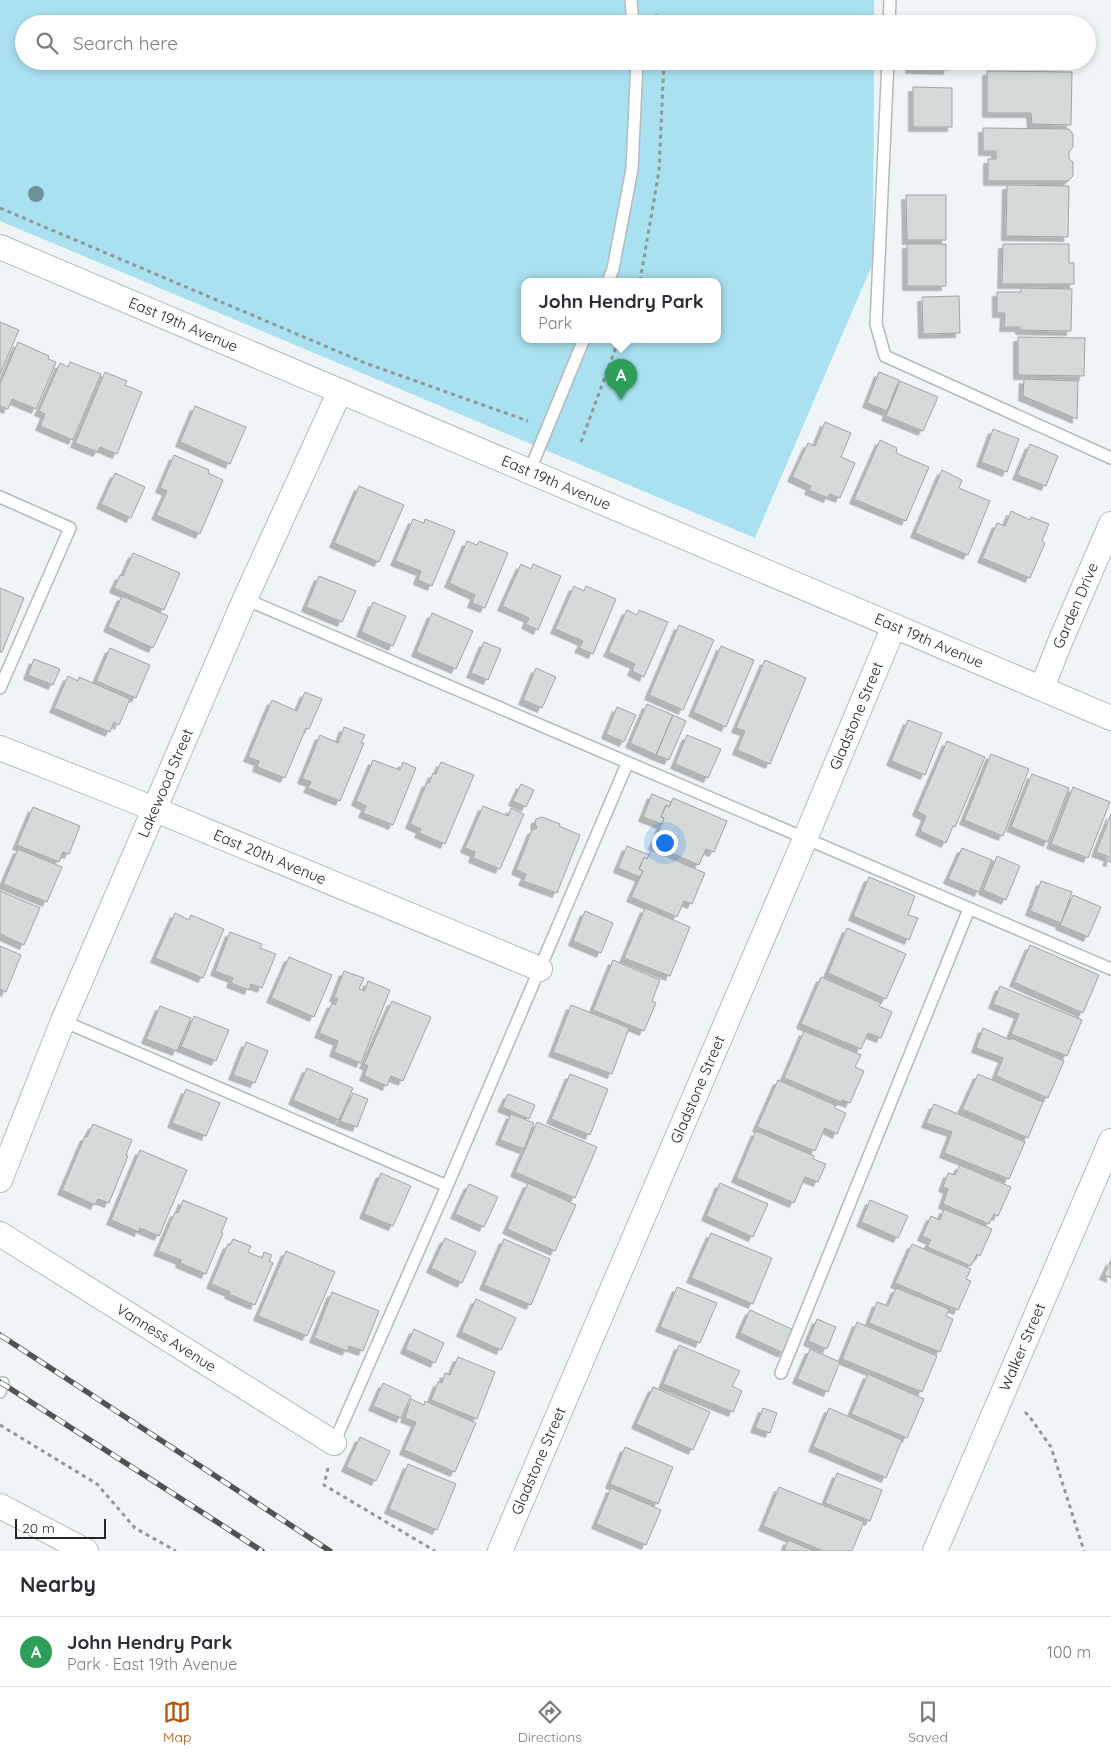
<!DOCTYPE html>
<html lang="en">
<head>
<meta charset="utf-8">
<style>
  :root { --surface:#fff; --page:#f2f2f3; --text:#2b2b33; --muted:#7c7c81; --line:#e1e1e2; --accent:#b45309 }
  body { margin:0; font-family:Quicksand,sans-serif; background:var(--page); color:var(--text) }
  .scale { position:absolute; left:15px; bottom:12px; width:91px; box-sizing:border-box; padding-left:5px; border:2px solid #242627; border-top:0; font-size:14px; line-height:18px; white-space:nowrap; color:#242627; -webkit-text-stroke:4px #fff; paint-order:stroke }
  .you { position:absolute; left:664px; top:842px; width:18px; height:18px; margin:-12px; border:4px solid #fff; border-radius:50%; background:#1a73e8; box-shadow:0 0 0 8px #1a73e833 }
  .badge { display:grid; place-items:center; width:32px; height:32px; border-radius:50%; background:var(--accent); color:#fff; font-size:16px; font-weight:700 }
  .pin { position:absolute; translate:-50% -41px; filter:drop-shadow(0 1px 2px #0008) }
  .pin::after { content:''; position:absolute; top:26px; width:18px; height:15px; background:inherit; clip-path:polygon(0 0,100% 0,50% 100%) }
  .popup { position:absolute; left:521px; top:278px; width:200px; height:65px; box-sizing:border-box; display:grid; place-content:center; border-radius:10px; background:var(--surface); filter:drop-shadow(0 1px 4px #0005); font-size:16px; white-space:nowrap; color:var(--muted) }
  .popup b { font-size:19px; color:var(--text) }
  .popup::after { content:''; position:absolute; left:50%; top:100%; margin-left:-10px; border:10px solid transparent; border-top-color:var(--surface) }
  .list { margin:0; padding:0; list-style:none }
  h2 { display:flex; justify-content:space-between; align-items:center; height:65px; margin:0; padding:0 20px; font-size:21px }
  h2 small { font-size:16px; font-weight:400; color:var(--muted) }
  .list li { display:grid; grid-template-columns:32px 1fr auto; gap:15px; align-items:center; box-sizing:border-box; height:70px; padding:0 20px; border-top:1px solid var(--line) }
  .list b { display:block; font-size:19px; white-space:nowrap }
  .list p { margin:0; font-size:16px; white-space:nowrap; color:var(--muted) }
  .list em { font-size:16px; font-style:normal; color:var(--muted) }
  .icon { flex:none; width:28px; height:28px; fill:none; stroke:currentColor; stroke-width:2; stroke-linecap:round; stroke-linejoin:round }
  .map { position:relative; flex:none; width:1111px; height:1551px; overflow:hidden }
  .search { position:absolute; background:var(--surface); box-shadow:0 2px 8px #0003; left:15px; right:15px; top:15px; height:55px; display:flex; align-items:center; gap:12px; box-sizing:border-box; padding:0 18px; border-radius:28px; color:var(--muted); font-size:19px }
  .sheet { height:135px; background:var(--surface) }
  nav { display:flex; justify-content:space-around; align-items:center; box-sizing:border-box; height:70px; border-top:1px solid var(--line); background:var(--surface); font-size:14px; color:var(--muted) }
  nav a { display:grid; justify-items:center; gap:2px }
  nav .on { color:var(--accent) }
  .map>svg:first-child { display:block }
</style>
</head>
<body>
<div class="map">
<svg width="1111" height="1551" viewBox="0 0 1111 1551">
  <defs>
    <filter id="shadow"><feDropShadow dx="-4.5" dy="4.5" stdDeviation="0" flood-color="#0004"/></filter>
  </defs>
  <rect width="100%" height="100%" fill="#eff5f7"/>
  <!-- green -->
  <path fill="#a9e1f1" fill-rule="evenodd" d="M0,0h874v24h-850v37h850l-1,202 -118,275 -755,-317zM525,281h192v58h-192z"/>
  <!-- building -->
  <path fill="#d4dad9" stroke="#9fa4a4" filter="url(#shadow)" d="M1020,18h46v6h-46z
    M911,61h37v9l-38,-1z
    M1027,61h42v4h-42z
    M987,71l85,1 -1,53 -39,-1 -1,-11h-44z
    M913,87l39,1v39h-39z
    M983,128l86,1 4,5v13l-4,5v7l4,3v14l-5,5h-80v-22h8v-8h-13z
    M1007,185l62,1 -1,51 -62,-1z
    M906,195h40v45h-39z
    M907,244h39v42h-39z
    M1003,244h66v19h5v21h-72z
    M1021,288l51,1 -1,42 -51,-1v-3h-16l1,-14h-8v-21h24z
    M959,296l1,37 -37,1 -1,-37z
    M0,322l19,8 -19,44z
    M1018,337l67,1 -1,38 -66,-1z
    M18,342l31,14 -1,3 8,3 -20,47 -24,-10 -4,10 -8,-3v-22z
    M70,362l31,12 -28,66 -33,-14 5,-12 -6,-3 21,-48 8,4z
    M105,372l22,9 -2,4 17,7 -25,62 -17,-7 -2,5 -23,-9z
    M879,372l20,8 -12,31 -20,-8z
    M1024,379l54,2 -1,38 -54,-23z
    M900,381l38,16 -15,34 -37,-15z
    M195,406l51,21 -16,37 -50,-22z
    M825,422l26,11 -10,24 14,6 -15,35 -10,-4 -2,4 -19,-8 2,-4 -19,-9 16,-34 7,3z
    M993,429l26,10 -12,33 -26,-10z
    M880,440l17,8 -1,5 33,14 -23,54 -52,-22z
    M1030,444l28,12 -12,30 -29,-11z
    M174,455l35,15 -1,3 15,7 -23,54 -44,-19 11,-24 -7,-3z
    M942,470l20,10 -3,8 31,13 -22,54 -53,-22z
    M115,473l30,14 -14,31 -30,-14z
    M359,486l45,19 -25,57 -45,-19z
    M1011,511l19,9 1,-3 18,7 -7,17 3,2 -15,35 -48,-20 15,-35 8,3z
    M413,519l11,4 1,-4 30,12 -23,55 -14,-6 3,-9 -26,-10z
    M467,541l10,4 2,-4 29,12 -23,55 -13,-5 3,-8 -26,-12z
    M133,553l47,20 -16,37 -50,-22 6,-13 3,1z
    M521,564l10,5 2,-5 28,12 -23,54 -12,-6 3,-6 -27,-12z
    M319,576l37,15 -14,31 -36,-15z
    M574,586l10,5 2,-5 30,13 -23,55 -14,-6 4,-7 -28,-12z
    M0,588l24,10 -22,54h-2z
    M122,596l46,20 -15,32 -45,-21z
    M373,602l33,14 -13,30 -32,-14z
    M627,610l10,5 2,-5 29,12 -24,55 -12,-6 3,-7 -27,-12z
    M432,613l41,18 -17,38 -40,-17z
    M679,625l35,15 -31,70 -34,-15z
    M484,642l17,7 -13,31 -17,-7z
    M721,646l33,14 -28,67 -33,-15z
    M110,648l40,17 -14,33 -40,-17z
    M34,659l26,10 -7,16 -25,-10z
    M765,660l41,18 -36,86 -33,-14 8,-19 -9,-3z
    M536,668l20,9 -14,31 -19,-8z
    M68,676l10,5 1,-4 51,22 -11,26 -5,-3 -4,10 -56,-24z
    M305,692l17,7 -13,30 -3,-1 -21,50 -28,-11 2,-6 -11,-4 24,-57 25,11z
    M647,704l26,11 -17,40 -26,-12z
    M617,707l19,8 -12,27 -18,-8z
    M673,715l13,6 -17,39 -13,-5z
    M908,720l34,13 -17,42 -34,-14z
    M344,727l21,8 -4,8h3l-24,58 -32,-13 3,-6 -9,-3 18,-44 18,8z
    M687,735l34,14 -13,29 -33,-14z
    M947,741l38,16 -30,70 -2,-1 -7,17 -26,-12 6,-15 -9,-5z
    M991,754l38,15 -26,67 -39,-16z
    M373,760l27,10 3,-8 13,6 -23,57 -30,-12 3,-7 -10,-5z
    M441,762l33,13 -29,69 -26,-11 2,-4 -11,-5 17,-42 2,1 4,-10 3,1z
    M1032,774l37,14 -21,54 -37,-15z
    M521,784l13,6 -8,17 -13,-6z
    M1073,787l37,15 -22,56 -37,-14z
    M652,794l19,8 -2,5 -3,-2 -5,12 3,1 -2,6 -19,-7z
    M673,798l54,23 -13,31 -8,-3 -7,16 -46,-20 11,-27 -3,-1 5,-12 3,2z
    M483,806l25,10 3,-8 13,6 -24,55 -27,-11 2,-6 -10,-4z
    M33,807l47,19 -11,28 -6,-2 -4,10 -42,-17z
    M1111,814v48l-4,-1 2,-4 -13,-5z
    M542,817l18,7 -1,2 21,9 -23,58 -34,-12 3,-7 -10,-4 16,-40 5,-2 -2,-5 1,-4z
    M627,846l22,9 -2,4 -3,-2 -5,12 4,2 -3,6 -22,-9z
    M962,848l30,12 -13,32 -31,-13z
    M18,849l44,18 -15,35 -44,-18z
    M651,850l54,23 -13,31 -8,-3 -7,16 -46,-20 12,-26 -4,-2 5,-12 3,2z
    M997,856l23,10 -14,34 -23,-10z
    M869,877l46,19 -7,19 10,3 -9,22 -56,-24z
    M1041,881l31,11 -11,31 -31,-12z
    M0,891l40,17 -16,37 -24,-11z
    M1073,895l28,12 -13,30 -28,-12z
    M645,908l45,19 -20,49 -46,-18z
    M585,911l28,12 -12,30 -28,-12z
    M175,913l14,7 2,-5 33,14 -21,49 -48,-20z
    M847,928l59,26 -20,45 -58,-26z
    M230,932l32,12 -2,4 16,6 -14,34 -11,-4 -2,6 -18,-7 2,-5 -18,-7z
    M1030,945l69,30 -16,38 -69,-31z
    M0,946l21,9 -15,37 -6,-3z
    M289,957l43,18 -18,42 -43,-19z
    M613,960l47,20 -8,21 4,2 -12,28 -51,-21z
    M344,971l20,7 -5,11 6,2 3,-10 22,9 -29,73 -27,-11 4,-11 -19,-8 13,-30 3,2 3,-6 -4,-2z
    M821,977l60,26 -2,3 13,6 -11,26 -13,-5 -7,16 -60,-25z
    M1000,986l82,34 -15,36 -56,-22 8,-20 -26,-10z
    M392,1001l39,16 -28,64 -12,-5 -4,10 -23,-10 4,-10 -4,-2z
    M571,1005l58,23 -17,46 -59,-22z
    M160,1006l31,12 -14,33 -31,-12z
    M194,1016l35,14 -13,31 -35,-14z
    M983,1028l27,12 1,-2 53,23 -16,37 -52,-22 7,-18 -27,-10z
    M804,1031l57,24 -6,12 9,4 -14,32 -8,-3 -1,2 -57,-24z
    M246,1042l22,9 -13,32 -22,-8z
    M307,1068l46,20 -14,32 -46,-20z
    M570,1074l38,15 -18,46 -39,-16z
    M978,1074l65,28 -15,36 -66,-29z
    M778,1080l57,25 -1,3 12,5 -9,21 -12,-6 -10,23 -58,-24z
    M186,1089l34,14 -14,33 -34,-13z
    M353,1093l15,6 -11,28 -17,-6z
    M508,1094l27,11 -6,14 -27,-12z
    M934,1104l91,38 -16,37 -65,-26 8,-21 -26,-9z
    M511,1114l23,9 -10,26 -24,-9z
    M537,1122l60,25 -22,51 -60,-26z
    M93,1124l39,16 -6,15 2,1 -19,47 -11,-4 -3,6 -33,-15 23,-54 2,1z
    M756,1131l58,25 -1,3 13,5 -8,18 -13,-5 -11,26 -58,-25z
    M140,1150l47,20 -28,66 -19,-8 -1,4 -28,-12z
    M960,1165l51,22 -13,29 -4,-2 -5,10 -46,-20 5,-15 -5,-2 5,-14 7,2z
    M381,1173l30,13 -18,40 -29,-12z
    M528,1183l48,22 -21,46 -48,-22z
    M720,1183l48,21 -15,33 -47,-21z
    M469,1184l29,13 -14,30 -29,-13z
    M183,1200l44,18 -6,15h2l-17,41 -26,-11 1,-3 -23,-9 17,-39 3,1z
    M870,1200l38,16 -10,22 -37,-16z
    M944,1209l48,20 -12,27 -3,-2 -6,12 -44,-19 4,-7 -9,-4 9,-20 9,4z
    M711,1233l61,25 -19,46 -62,-26z
    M445,1238l31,14 -14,31 -31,-15z
    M233,1239l18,7 -3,6 14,6 2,-6 8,3 -3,6 4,2 -18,42 -26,-11 1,-2 -19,-8 17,-40 2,1z
    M504,1239l46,20 -19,46 -47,-20z
    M912,1244l59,25 -5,10 5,2 -13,29 -63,-27z
    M286,1251l49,21 -28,64 -49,-20z
    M1111,1260v18l-7,-3z
    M677,1287l40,16 -17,40 -40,-16z
    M896,1288l53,21 -3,7 7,3 -13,33 -71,-29 8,-21 11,4z
    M332,1292l47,19 -16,40 -14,-5 -2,5 -33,-13z
    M476,1299l40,19 -15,32 -40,-18z
    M750,1310l44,20 -11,23 -43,-20z
    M817,1319l19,8 -9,22 -19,-8z
    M857,1322l80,34 -15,36 -80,-33z
    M414,1329l30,14 -9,20 -30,-14z
    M679,1345l61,26 -8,15 10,5 -9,21 -70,-28z
    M810,1349l30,13 -12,30 -31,-13z
    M458,1357l37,15 -18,47 -46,-19 7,-18 4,1 3,-10 5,2z
    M868,1374l56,25 -17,39 -56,-24z
    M383,1383l28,13 -10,22 -28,-12z
    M653,1387l57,25 -17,38 -57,-26z
    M411,1399l13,6 1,-4 51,22 -21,49 -51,-22 12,-28 -11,-4z
    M763,1408l14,5 -7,20 -15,-5z
    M829,1408l73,32 -16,38 -73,-31z
    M360,1437l30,14 -14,30 -30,-14z
    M625,1447l48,20 -15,37 -48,-20z
    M408,1464l48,20 -19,46 -48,-21z
    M837,1473l45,17 -12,31 -45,-18z
    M779,1487l85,35 -12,29h-29l-60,-25z
    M611,1488l50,22 -15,35 -50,-21z
    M788,1540l27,11h-31z"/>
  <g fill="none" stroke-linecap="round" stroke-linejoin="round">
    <defs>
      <path id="lane" d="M631,0l2,24
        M889,24l1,-24
        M888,61l-12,263 9,32 226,102
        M608,281l5,-12 19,-100 5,-108
        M530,470l54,-131
        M0,497l70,31 -70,160
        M245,599l866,370
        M63,1021l384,165
        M781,1373l188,-464
        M0,1392l3,-9
        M334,1443l113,-257 180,-422"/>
      <g id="street">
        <path id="s1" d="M0,247l1111,471"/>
        <path id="s2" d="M1042,688l18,-46 51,-118"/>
        <path id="s3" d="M0,748l127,50 413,171"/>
        <path id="s4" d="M0,1180l63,-159 182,-422 95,-208"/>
        <path id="s5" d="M0,1234l334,209"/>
        <path d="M0,1506l86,45"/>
        <path id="s6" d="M500,1551l305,-712 89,-213"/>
        <path id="s7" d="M935,1551l176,-410"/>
      </g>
    </defs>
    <!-- lane casing -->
    <use href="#lane" stroke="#b4babb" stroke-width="14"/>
    <!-- street casing -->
    <use href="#street" stroke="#b4babb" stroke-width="26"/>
    <!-- path -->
    <path stroke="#929698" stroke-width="3" stroke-dasharray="4 4" stroke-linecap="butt" d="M656,14l1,10
      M0,208l365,155 163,58
      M640,281l19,-110 5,-110
      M581,442l38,-103
      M1025,1412l4,4 22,31 33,104
      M0,1425l97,59 38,44 41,23
      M328,1468l-4,17 111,66"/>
    <!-- lane -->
    <use href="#lane" stroke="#fff" stroke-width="11"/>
    <!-- street -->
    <use href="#street" stroke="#fff" stroke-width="24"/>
    <defs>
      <path id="rail" d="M0,1335l330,216
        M0,1382l262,169"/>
    </defs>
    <!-- rail casing -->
    <use href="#rail" stroke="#505354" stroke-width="5.5"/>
    <!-- rail -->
    <use href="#rail" stroke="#fff" stroke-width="4" stroke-dasharray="11" stroke-linecap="butt"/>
  </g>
  <!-- trees -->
  <circle fill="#6c919a" cx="36" cy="194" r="8"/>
  <g text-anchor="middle" stroke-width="4" stroke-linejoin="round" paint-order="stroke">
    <!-- street labels -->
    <g font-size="15" fill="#242627" stroke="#fff">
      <text dy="5" stroke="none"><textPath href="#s1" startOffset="199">East 19th Avenue</textPath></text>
      <text dy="5" stroke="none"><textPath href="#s1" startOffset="604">East 19th Avenue</textPath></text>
      <text dy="5" stroke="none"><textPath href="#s2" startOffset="89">Garden Drive</textPath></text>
      <text dy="5" stroke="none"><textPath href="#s1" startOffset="1009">East 19th Avenue</textPath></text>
      <text dy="5" stroke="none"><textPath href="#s6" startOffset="908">Gladstone Street</textPath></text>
      <text dy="5" stroke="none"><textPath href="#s4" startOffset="430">Lakewood Street</textPath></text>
      <text dy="5" stroke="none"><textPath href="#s3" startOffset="291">East 20th Avenue</textPath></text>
      <text dy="5" stroke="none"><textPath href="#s6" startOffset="502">Gladstone Street</textPath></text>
      <text dy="5" stroke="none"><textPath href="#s5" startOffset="196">Vanness Avenue</textPath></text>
      <text dy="5" stroke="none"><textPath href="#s7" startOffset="222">Walker Street</textPath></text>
      <text dy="5" stroke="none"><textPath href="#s6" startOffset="98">Gladstone Street</textPath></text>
    </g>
  </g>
</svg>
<div class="scale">20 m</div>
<div class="you"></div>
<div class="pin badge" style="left:621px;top:400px;background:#2e9e5b">A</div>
<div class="popup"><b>John Hendry Park</b>Park</div>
<div class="search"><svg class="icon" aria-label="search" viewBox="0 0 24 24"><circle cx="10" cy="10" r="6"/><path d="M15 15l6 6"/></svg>Search here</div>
</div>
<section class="sheet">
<h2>Nearby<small></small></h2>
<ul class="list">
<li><span class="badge" style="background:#2e9e5b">A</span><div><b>John Hendry Park</b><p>Park · East 19th Avenue</p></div><em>100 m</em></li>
</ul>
</section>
<nav>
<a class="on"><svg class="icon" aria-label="map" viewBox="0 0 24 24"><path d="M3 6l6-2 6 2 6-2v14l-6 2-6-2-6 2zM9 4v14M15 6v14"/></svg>Map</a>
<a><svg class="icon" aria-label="directions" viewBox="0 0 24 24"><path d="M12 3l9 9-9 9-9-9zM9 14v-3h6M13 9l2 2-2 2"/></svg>Directions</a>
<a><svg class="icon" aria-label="saved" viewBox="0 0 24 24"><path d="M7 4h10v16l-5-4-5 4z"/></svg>Saved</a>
</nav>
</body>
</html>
